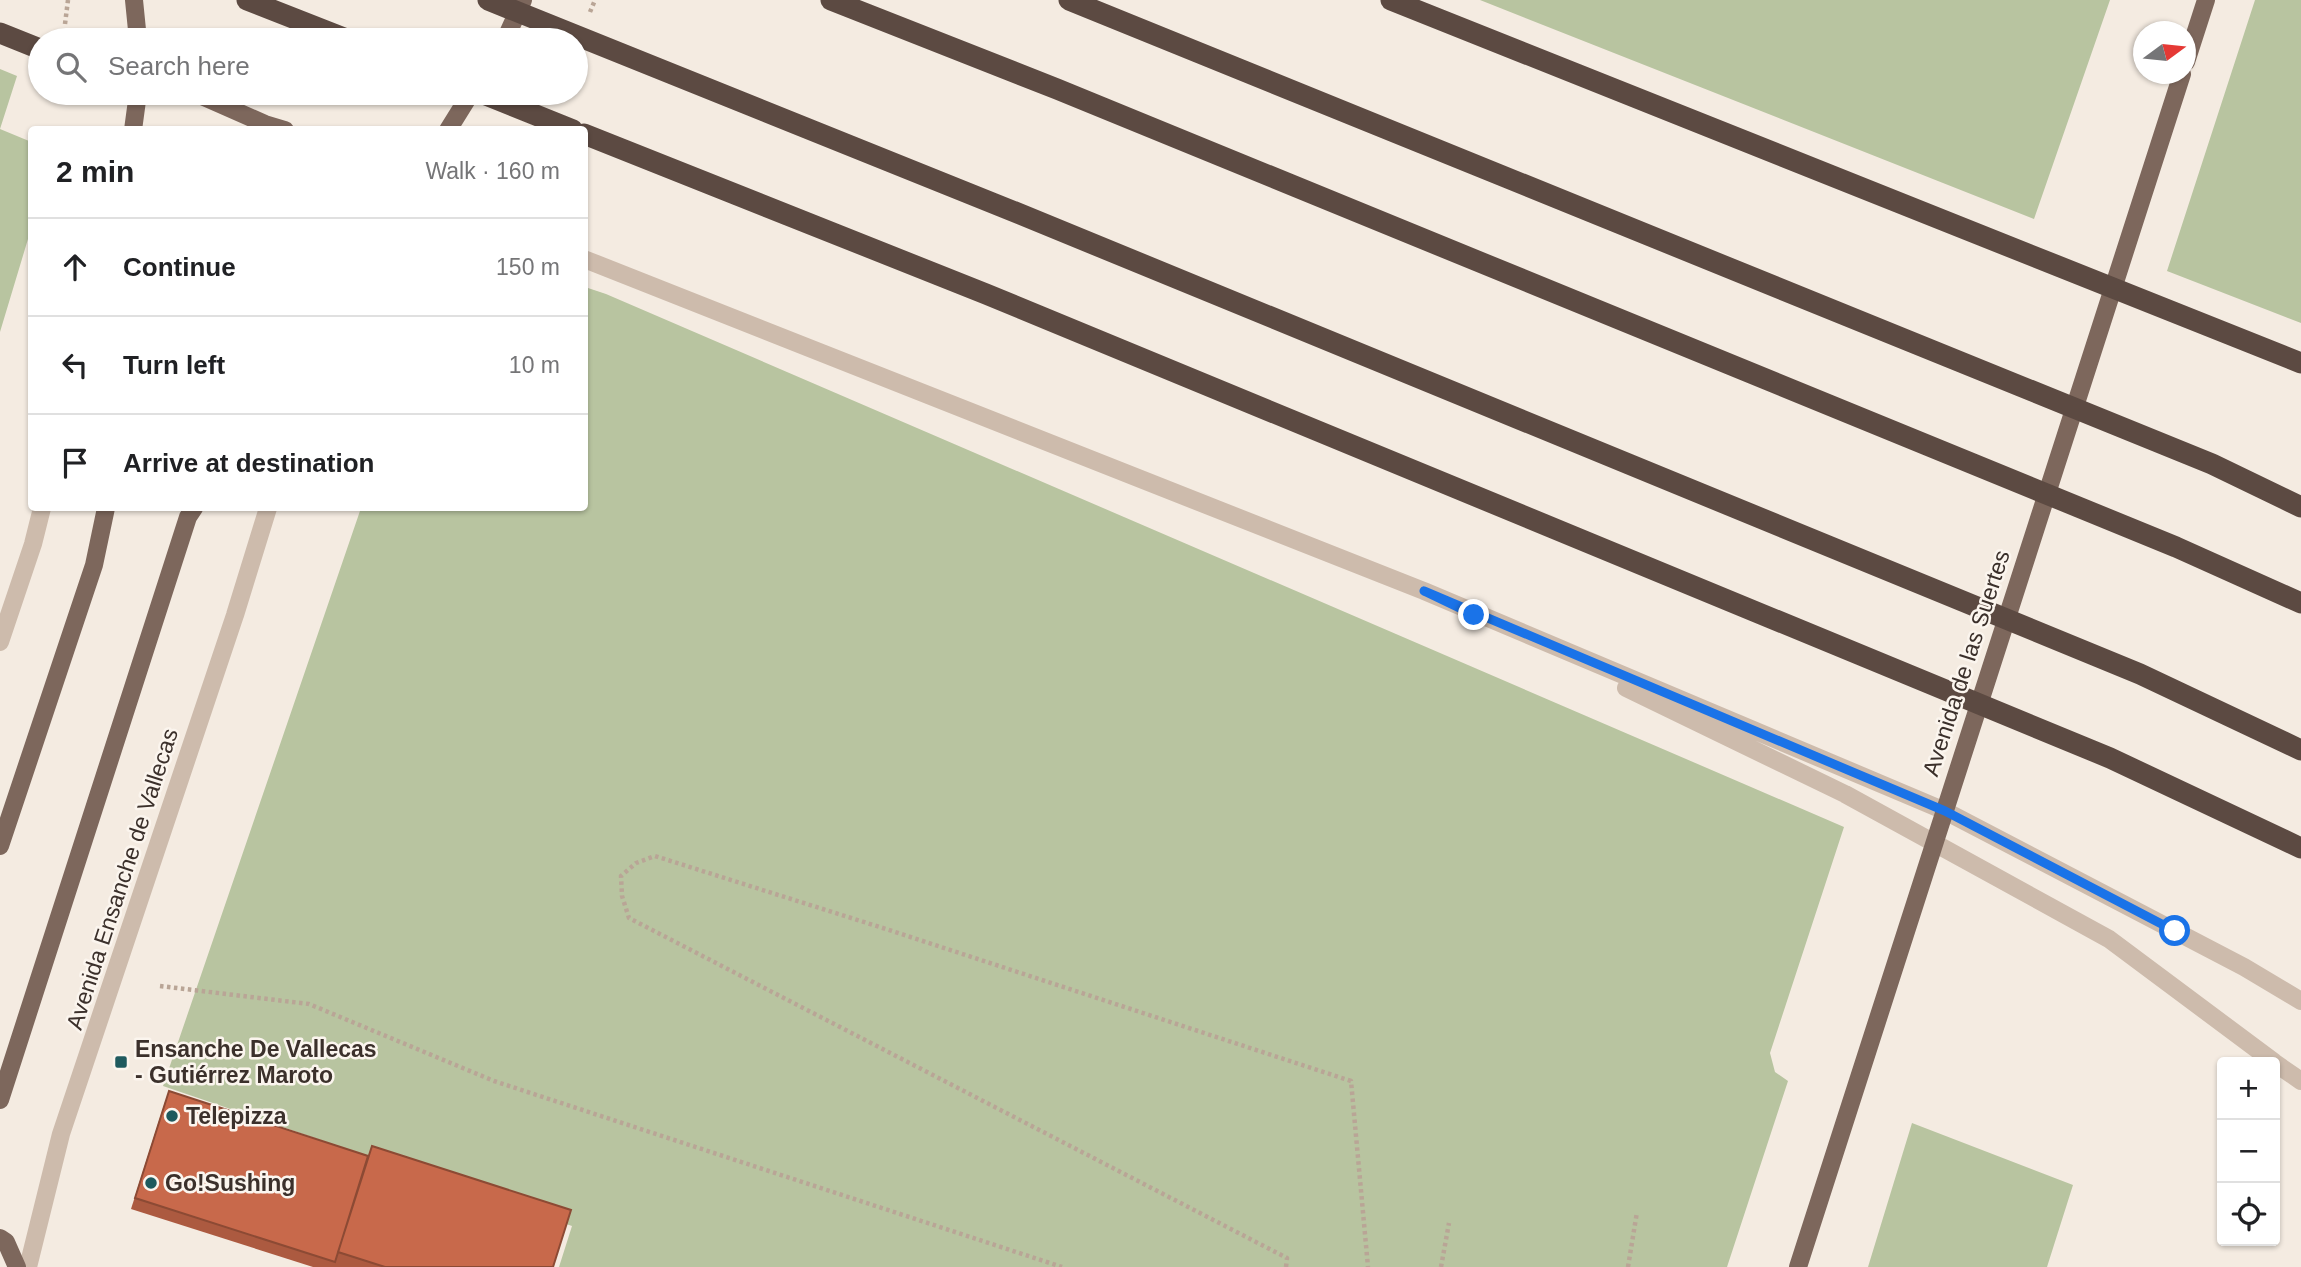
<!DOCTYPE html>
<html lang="en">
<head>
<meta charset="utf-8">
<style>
  :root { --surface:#fff; --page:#f2f2f2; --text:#202124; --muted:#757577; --line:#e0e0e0 }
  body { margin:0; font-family:Helvetica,sans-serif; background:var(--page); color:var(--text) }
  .controls { position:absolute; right:21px; bottom:21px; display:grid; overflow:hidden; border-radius:7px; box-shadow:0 2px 5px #0004 }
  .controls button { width:63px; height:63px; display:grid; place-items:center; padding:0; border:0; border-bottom:2px solid var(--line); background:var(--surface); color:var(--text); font:35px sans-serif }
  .compass { position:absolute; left:2133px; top:21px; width:63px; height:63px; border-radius:50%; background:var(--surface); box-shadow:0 2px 5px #0004; rotate:75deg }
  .stop { position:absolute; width:21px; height:21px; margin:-16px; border:5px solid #1a73e8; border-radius:50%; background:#fff }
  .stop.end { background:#1a73e8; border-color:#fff; box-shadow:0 2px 7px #0008 }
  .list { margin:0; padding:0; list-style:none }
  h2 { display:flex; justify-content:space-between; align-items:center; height:91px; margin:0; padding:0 28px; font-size:30px }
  h2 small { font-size:23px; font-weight:400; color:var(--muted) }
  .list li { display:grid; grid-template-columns:46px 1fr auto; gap:21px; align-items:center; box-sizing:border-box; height:98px; padding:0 28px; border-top:2px solid var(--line) }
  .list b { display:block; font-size:26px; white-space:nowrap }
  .list em { font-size:23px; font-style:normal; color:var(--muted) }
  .icon { flex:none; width:38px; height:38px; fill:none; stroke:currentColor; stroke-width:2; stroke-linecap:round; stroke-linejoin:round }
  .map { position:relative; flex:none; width:2301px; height:1267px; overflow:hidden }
  .search { position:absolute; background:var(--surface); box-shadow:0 2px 5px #0004; left:28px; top:28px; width:560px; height:77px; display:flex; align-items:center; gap:18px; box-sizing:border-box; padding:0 24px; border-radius:38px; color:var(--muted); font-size:26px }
  .panel { position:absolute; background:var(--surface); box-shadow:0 2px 5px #0004; left:28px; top:126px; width:560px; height:385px; border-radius:7px }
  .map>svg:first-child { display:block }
</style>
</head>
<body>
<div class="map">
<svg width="2301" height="1267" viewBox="0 0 2301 1267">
  <rect width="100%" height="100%" fill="#f4ebe1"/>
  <!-- green -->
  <path fill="#b8c4a0" d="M1480,0h630l-76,219z
    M2255,0h46v323l-134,-52z
    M0,69l17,7 -17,53 29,12 2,88 -31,103z
    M585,287l21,7 1238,533 -74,226 5,19 13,9 -61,186h-1168l13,-41 -409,-140 198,-578h223z
    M1912,1123l161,62 -26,82h-179z"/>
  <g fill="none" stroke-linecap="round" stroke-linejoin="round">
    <!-- path -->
    <path stroke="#b9a596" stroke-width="4.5" stroke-dasharray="3.5 3.5" stroke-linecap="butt" d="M590,12l5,-12
      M65,24l3,-24
      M160,986l149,18 185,77 568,186
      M1286,1267l1,-9 -658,-340 -7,-22 -1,-20 15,-13 19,-7 231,73 465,152 17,186
      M1441,1267l8,-44
      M1628,1267l9,-55"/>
    <!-- minor -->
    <path stroke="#cdbbac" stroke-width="18" d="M584,259l840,332 521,220 299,156 57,34
      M0,642l33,-98 9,-36
      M1626,688l219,106 264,145 165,123
      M2275,1063l26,18
      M28,1267l33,-133 174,-519 33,-107"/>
    <!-- major -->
    <path stroke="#7d675c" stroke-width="18" d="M134,0l4,40
      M505,40l18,-40
      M2186,62l20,-62
      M195,93l70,31 20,6
      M133,130l5,-37
      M448,130l23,-37
      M0,846l94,-281 12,-57
      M0,1100l188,-583 6,-9
      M0,1238l6,4 11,25
      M1798,1267l384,-1193"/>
    <!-- highway -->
    <path stroke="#5c4a42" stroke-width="21" d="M247,0l102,40
      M488,0l532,214 1120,460 161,76
      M831,0l226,89 1119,458 125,56
      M1069,0l1143,464 89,43
      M1391,0l910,363
      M0,33l40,16
      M481,93l92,37
      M584,134l402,160 1124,464 191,90"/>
  </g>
  <!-- wall -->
  <path fill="#ac5a40" d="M165,1102l388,165h-240l-182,-58z"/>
  <!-- building -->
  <path fill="#c8694b" stroke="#8c4a34" stroke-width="2" d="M169,1091l199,65 -33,106 -200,-64z
    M372,1146l199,64 -18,57h-168l-47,-15z"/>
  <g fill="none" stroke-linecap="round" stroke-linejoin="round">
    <!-- route -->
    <path stroke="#1a73e8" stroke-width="9" d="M1474,615l-50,-24 521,220 230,120"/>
  </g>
  <!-- markers -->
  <g fill="#1f5a5e" stroke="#fbf5ee" stroke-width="2.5">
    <rect x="114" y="1055" width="14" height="14" rx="3.5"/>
    <circle cx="172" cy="1116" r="7"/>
    <circle cx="151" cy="1183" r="7"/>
  </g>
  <g text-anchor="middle" stroke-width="5" stroke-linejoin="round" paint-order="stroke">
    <!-- street labels -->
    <g font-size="23" fill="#3b302b" stroke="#fbf5ee">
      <text transform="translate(1966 663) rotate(-72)" y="8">Avenida de las Suertes</text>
      <text transform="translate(122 879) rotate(-72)" y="8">Avenida Ensanche de Vallecas</text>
    </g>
    <!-- poi labels -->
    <g font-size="23" font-weight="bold" fill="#3b302b" stroke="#fbf5ee" text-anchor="start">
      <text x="135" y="1057">Ensanche De Vallecas<tspan x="135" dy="26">- Gutiérrez Maroto</tspan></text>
      <text x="186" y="1124">Telepizza</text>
      <text x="165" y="1191">Go!Sushing</text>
    </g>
  </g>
</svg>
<div class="controls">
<button>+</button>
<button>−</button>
<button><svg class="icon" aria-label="locate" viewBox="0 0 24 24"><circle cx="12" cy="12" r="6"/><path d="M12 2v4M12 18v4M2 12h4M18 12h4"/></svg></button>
</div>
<svg class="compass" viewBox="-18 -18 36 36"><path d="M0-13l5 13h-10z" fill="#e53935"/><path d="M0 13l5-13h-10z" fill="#757577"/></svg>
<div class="stop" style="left:2175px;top:931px"></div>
<div class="stop end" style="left:1474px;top:615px"></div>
<div class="search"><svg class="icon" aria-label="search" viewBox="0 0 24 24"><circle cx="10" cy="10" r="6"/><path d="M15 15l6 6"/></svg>Search here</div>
<section class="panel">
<h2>2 min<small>Walk · 160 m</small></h2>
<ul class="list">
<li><svg class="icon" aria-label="ahead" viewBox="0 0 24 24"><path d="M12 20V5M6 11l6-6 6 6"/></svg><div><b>Continue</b></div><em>150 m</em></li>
<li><svg class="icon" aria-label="left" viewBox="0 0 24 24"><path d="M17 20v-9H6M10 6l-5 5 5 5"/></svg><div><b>Turn left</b></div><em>10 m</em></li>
<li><svg class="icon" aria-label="arrive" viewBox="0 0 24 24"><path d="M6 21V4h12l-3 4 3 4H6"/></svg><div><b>Arrive at destination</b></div></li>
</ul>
</section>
</div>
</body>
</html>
